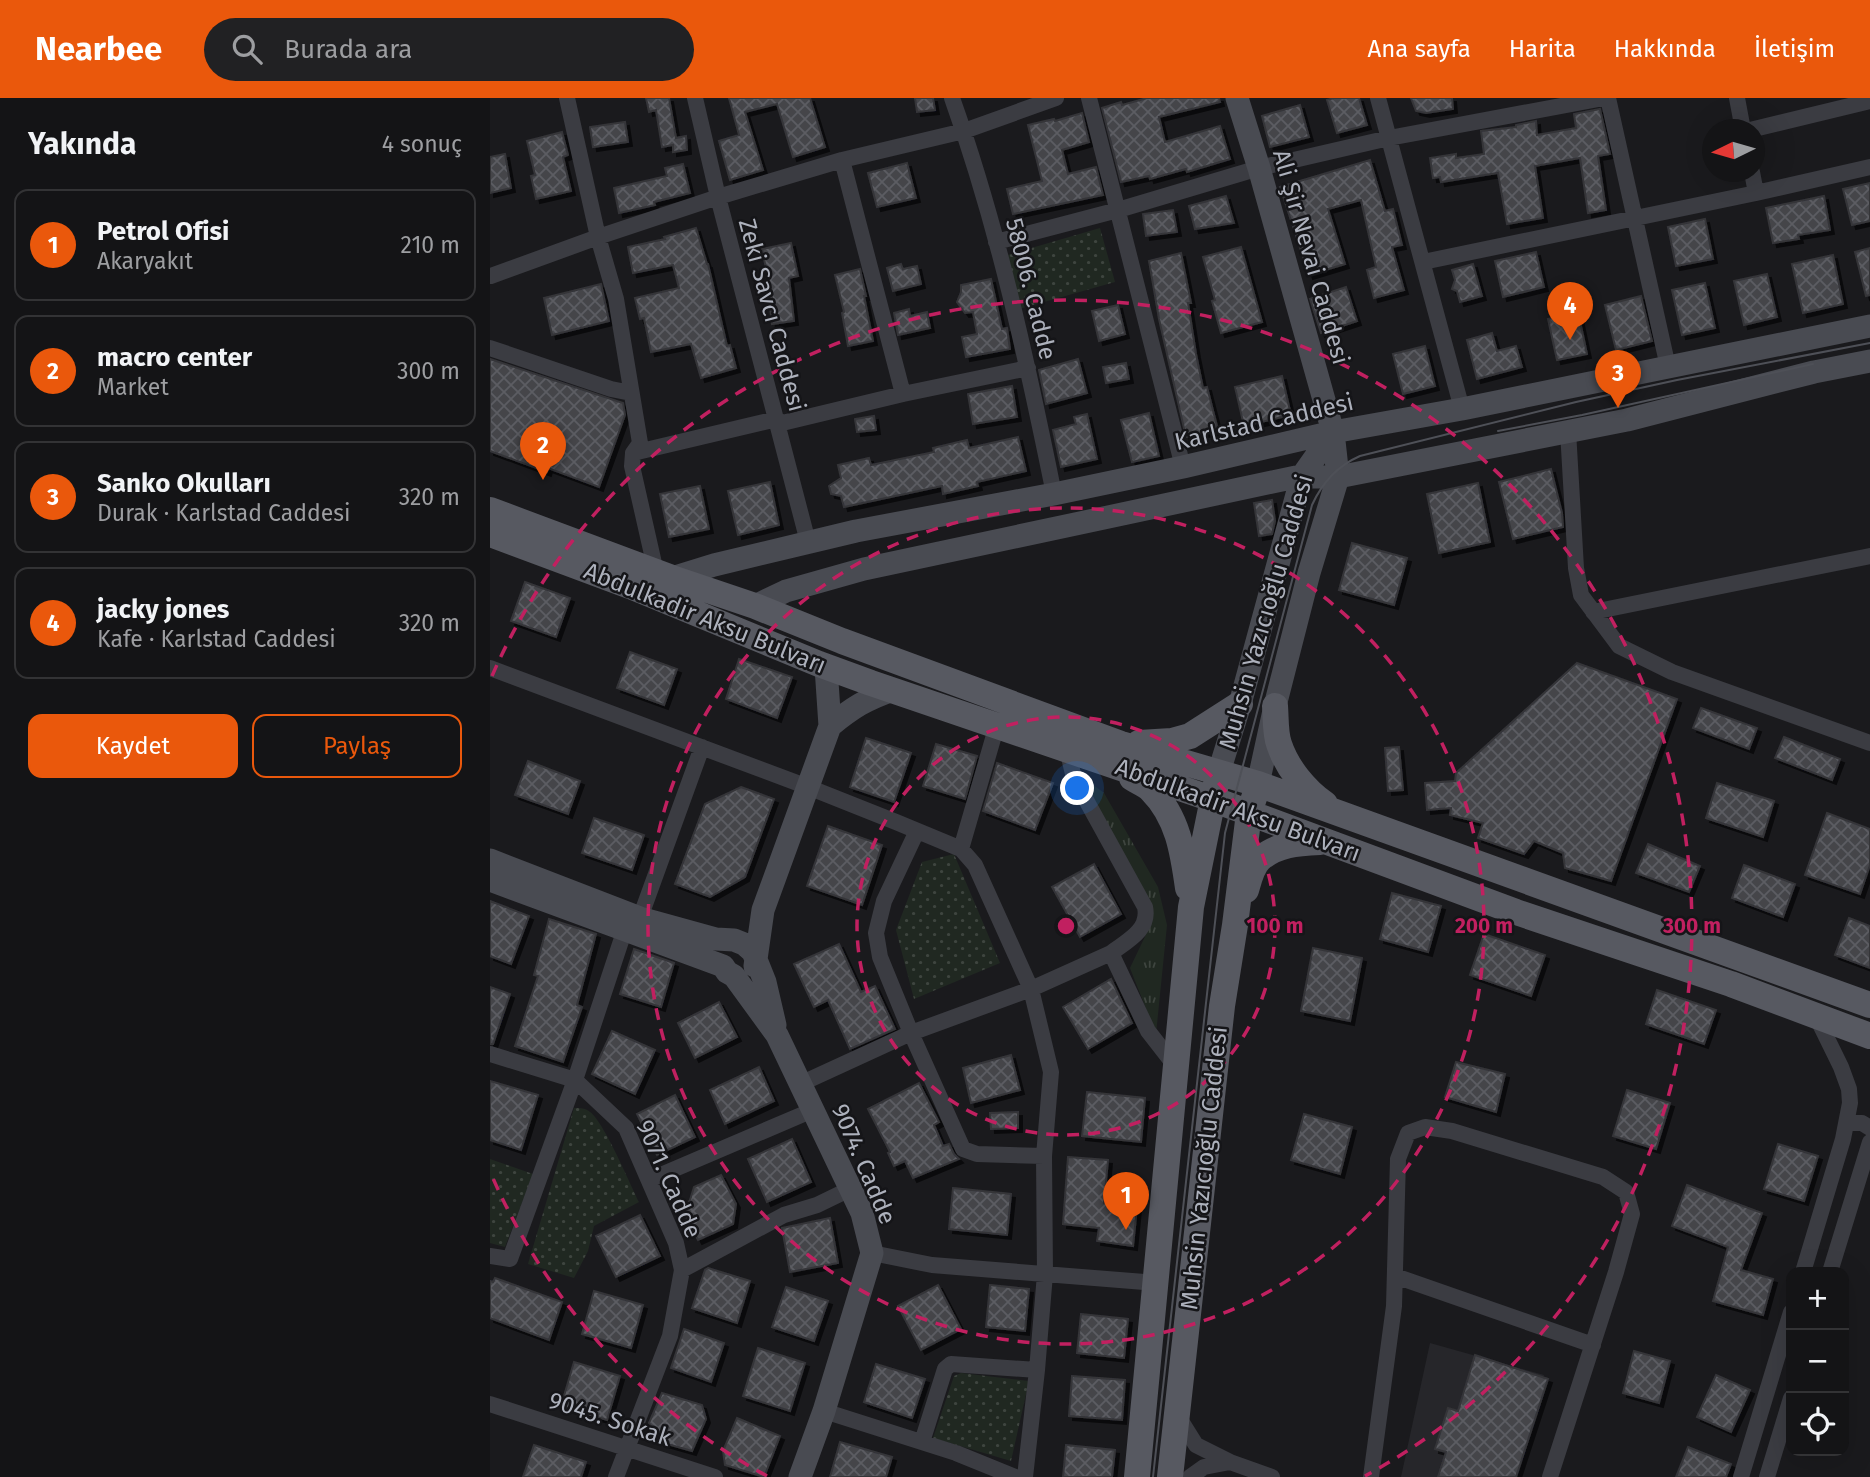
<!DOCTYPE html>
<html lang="tr">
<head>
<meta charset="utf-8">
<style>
  :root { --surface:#141416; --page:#212123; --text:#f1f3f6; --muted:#9d9ea1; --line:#333335; --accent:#ea580c }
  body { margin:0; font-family:"Fira Sans",sans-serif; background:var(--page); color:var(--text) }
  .controls { position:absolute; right:21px; bottom:21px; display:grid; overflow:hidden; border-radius:14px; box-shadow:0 7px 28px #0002 }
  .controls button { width:63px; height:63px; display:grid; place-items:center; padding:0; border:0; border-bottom:2px solid var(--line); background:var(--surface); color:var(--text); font:35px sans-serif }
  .compass { position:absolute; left:1212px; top:21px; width:63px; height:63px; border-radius:50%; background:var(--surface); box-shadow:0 7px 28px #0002; rotate:265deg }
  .you { position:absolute; left:588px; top:691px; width:24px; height:24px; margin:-18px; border:5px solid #fff; border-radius:50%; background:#1a73e8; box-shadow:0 0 0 10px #1a73e833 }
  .badge { display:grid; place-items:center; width:46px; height:46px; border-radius:50%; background:var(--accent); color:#fff; font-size:23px; font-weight:700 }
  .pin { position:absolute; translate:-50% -58px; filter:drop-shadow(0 2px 4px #0008) }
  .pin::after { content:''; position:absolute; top:37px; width:24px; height:21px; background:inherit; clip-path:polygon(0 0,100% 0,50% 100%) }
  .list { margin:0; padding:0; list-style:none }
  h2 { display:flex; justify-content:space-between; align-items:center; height:91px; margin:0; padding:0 28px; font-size:30px }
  h2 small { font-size:23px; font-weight:400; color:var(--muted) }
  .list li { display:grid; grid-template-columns:46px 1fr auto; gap:21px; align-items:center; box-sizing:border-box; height:112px; margin:0 14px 14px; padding:0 14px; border:2px solid var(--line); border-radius:14px }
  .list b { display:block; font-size:26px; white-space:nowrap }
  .list p { margin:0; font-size:23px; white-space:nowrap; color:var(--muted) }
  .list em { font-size:23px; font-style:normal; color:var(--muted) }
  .actions { display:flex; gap:14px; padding:21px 28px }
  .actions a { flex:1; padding:16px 0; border:2px solid var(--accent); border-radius:14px; text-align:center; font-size:24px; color:var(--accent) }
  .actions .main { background:var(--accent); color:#fff }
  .icon { flex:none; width:38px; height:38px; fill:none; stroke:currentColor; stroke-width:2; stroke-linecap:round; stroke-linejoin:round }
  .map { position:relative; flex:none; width:1380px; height:1379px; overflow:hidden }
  header { display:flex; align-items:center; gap:42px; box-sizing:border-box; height:98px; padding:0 35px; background:var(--accent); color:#fff }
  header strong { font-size:33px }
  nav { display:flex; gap:38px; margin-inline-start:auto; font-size:24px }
  .search { width:490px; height:63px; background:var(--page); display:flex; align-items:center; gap:18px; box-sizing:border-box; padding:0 24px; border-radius:38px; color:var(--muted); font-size:26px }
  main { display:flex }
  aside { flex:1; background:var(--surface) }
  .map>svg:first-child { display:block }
</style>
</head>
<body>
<header>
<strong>Nearbee</strong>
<div class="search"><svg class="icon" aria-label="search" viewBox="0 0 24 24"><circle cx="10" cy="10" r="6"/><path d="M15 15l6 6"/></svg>Burada ara</div>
<nav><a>Ana sayfa</a><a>Harita</a><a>Hakkında</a><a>İletişim</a></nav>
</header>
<main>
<aside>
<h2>Yakında<small>4 sonuç</small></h2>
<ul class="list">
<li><span class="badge">1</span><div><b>Petrol Ofisi</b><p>Akaryakıt</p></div><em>210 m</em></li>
<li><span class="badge">2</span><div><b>macro center</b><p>Market</p></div><em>300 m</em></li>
<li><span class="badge">3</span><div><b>Sanko Okulları</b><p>Durak · Karlstad Caddesi</p></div><em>320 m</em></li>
<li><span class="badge">4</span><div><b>jacky jones</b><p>Kafe · Karlstad Caddesi</p></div><em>320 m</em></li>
</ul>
<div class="actions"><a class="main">Kaydet</a><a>Paylaş</a></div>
</aside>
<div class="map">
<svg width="1380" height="1379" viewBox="0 0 1380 1379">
  <defs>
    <pattern id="grass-tufts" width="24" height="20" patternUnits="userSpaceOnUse" patternTransform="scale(1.75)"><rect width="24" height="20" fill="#202821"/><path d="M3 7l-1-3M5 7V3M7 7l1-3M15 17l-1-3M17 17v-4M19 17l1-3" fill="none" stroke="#3e453f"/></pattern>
    <pattern id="park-dots" width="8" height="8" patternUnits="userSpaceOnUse" patternTransform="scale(1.75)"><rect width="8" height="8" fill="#202821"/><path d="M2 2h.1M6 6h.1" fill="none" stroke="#3e453f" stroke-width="1.8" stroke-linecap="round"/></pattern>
    <pattern id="building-cross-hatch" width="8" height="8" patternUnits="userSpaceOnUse" patternTransform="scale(1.75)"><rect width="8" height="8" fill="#44454a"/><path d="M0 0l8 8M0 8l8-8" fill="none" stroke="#5c5d62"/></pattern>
    <filter id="shadow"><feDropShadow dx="4" dy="4" stdDeviation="0" flood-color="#0009"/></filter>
  </defs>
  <rect width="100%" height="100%" fill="#1a1a1d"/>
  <!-- built -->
  <path fill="#26262a" d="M940,1245l114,32 -35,102h-108z"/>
  <!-- grass -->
  <path fill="url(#grass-tufts)" d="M589,681l13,5 12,9 54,94 9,38 -11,109 -26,-66 21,-44z"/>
  <!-- park -->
  <path fill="url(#park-dots)" d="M610,130l15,54 -96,27 -15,-53z
    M464,756l46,109 -86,36 -18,-69 26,-68z
    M84,1010c6,0 12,0 16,4 14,10 40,72 49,90l-45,24 -6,25 -14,27 -46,-14z
    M0,1061l43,15 -28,73 -15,-4z
    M471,1275l68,8 -18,80 -78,-23 21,-62z"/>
  <!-- building -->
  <path fill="url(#building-cross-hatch)" stroke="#343439" stroke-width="2" filter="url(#shadow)" d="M156,0h23l7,40 10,-2 1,14 -14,2v-7l-11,2 -6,-37 -7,2z
    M239,0h81l15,49 -32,10 -16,-53 -32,8 18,58 -33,10 -11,-39 20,-6z
    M425,0h18l2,12 -18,2z
    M657,0h72l1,4 -61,15 6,25 55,-16 10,33 -43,13 -1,-3 -36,10 -1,-3 -28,6 -19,-74 19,-6 1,3z
    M844,0h25l8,27 -30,8 -10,-33z
    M921,0h41l1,11 -27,4 -10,-2z
    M810,7l9,32 -39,10 -8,-31z
    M1110,11l10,45 -12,2 8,54 -18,3 -8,-55 -45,8 8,52 -36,6 -9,-51 -57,9 -1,-5 -7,1 -3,-20 26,-4v4l28,-4 -3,-23 35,-4v-2l20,-4 1,14 39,-7 -2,-14z
    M592,15l7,29 -27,8 6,24 28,-7 7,28 -90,19 -6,-25 35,-8 -14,-56 26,-6 1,2z
    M135,24l3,20 -35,5 -3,-20z
    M72,34l6,23 -5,2 8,34 -35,8 -5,-23 4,-1 -8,-34z
    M15,56l6,34 -21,5v-36z
    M880,62l15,51 8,-2 9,36 -10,2 12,43 -30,8 -7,-28 9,-3 -15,-67 -33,9 17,55 -36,11 -29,-88z
    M417,65l9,35 -39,9 -9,-34z
    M193,66l7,29 -36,9 1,3 -36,8 -5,-25 53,-12 -2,-8z
    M1380,85v38l-18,4 -9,-36z
    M736,98l8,27 -39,6 -6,-23z
    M1334,98l6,34 -32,5 1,4 -26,4 -7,-35z
    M683,112l4,22 -31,4 -3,-22z
    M1215,121l8,40 -37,7 -8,-39z
    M206,130l11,36h1l19,82 3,-1 6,23 -35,10 -10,-34 -40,8 -7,-34 -4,1 -5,-21 44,-10 -6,-23 -40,8 -5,-26 37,-8 -1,-2z
    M301,145l7,33 -9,2 5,43 -22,3 -3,-26h3l-10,-49z
    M751,149l21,75 -41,11 -9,-32 3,-1 -12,-43z
    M1380,150v47l-4,1 -11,-44z
    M1046,154l8,35 -41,10 -8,-36z
    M691,155l10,50h-3l8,51 7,34 4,-1 11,43 -32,7 -27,-118 -10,-58z
    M1343,157l10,49 -40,9 -11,-49z
    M411,166l2,5 14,-3 4,18 -28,7 -6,-23z
    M983,166l9,32 -22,6 -3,-11 -5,-2 3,-9 -3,-10z
    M370,171l6,27h-2l9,45 -25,5 -6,-33 2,-1 -9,-37z
    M1277,176l10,43 -33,8 -10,-44z
    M501,181l11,50 5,-1 3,21 -44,8 -4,-20 15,-3 -4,-22 -8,1 -8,-11 4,-10v-7z
    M1215,185l10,45 -33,7 -10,-45z
    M111,186l8,37 -57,14 -8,-37z
    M856,189l11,34 -36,12 -11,-34z
    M1151,198l11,45 -36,9 -11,-45z
    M628,207l7,29 -26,7 -7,-30z
    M419,211l1,7 17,-4 3,16 -32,7 -4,-22z
    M1088,214l9,42 -30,6 -9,-41z
    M1002,235l5,18 19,-5 6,21 -45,12 -10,-39z
    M935,248l10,40 -32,8 -10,-40z
    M0,261l133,44 2,12 -26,72 -51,-19 -1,4 -57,-21z
    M588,261l9,34 -41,11 -7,-34z
    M636,265l3,16 -23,4 -3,-16z
    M792,278l9,39 -47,11 -9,-39z
    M522,288l5,31 -44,7 -5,-30z
    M659,315l10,43 -27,6 -11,-42z
    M597,316l10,45 -36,8 -8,-37 23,-6 -2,-7z
    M384,318l2,14 -19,2 -2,-13z
    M528,339l8,34 -49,11 1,4 -35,8 -1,-8 -98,21 -3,-11 -10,-2 -2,-8 12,-8 -3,-13 31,-7 2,7 63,-13 -1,-4 34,-8 2,8z
    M1061,371l11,44 1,14 -50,12 -14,-57z
    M280,384l9,43 -41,10 -10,-44z
    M988,385l12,59 -51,11 -12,-59z
    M210,388l9,43 -40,8 -9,-43z
    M782,402l3,21 -3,13 -13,2 -5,-33z
    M862,445l55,15 -13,47 -55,-15z
    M35,484l45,16 -14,39 -45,-16z
    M140,554l47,17 -13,36 -47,-17z
    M249,561l53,18 -15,41 -51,-19z
    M1087,565l100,36 -66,182 -46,-13 -2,-15 -29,-12 -10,13 -46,-16 5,-15 -33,-8 1,-7 -24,2 -2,-27 30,-2 1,-8z
    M1211,610l56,20 -8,21 -56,-21z
    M1294,639l56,22 -8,21 -57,-22z
    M376,640l45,15 -17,49 -44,-15z
    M446,646l41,12 -12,43 -42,-13z
    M909,649l4,43 -15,1 -3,-43z
    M38,663l52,20 -12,33 -53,-19z
    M507,665l56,20 -18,47 -52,-19z
    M1227,685l57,18 -11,36 -57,-19z
    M251,689l33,12 -29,78 -35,20 -35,-13 30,-80z
    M1337,715l43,16v36l-10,29 -55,-19z
    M104,720l50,17 -12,35 -50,-17z
    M338,728l54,19 -20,60 -55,-19z
    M1158,746l52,22 -11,26 -53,-19z
    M604,766l27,50 -41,23 -28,-50z
    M1254,767l51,19 -12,33 -51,-19z
    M902,795l49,13 -13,46 -48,-13z
    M0,803l39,15 -18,48 -21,-8z
    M1359,820l21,8v42l-35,-13z
    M59,821l47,15 -19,71 5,2 -19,55 -48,-16 23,-70 -4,-1z
    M994,836l61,21 -14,41 -61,-21z
    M349,846l22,48 14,-6 20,43 -45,20 -22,-49 -14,7 -20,-43z
    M823,850l49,10 -12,63 -49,-10z
    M144,851l40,14 -13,44 -41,-13z
    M621,881l21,44 -44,26 -25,-42z
    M0,889l20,7 -17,50h-3z
    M1167,892l59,20 -12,34 -58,-20z
    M229,904l18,35 -42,21 -17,-35z
    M122,933l43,19 -20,44 -43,-20z
    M521,957l9,35 -49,13 -8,-35z
    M966,964l49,12 -9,38 -51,-15z
    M269,969l15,34 -49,23 -15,-34z
    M0,983l48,14 -17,55 -31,-10z
    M429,985l20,39 -5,3 9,21 6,-2 5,10 5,5 -46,19 -8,-17 -11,5 -6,-13 2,-1 -22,-43z
    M1137,992l43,13 -14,46 -43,-13z
    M597,994l58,6 -4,44 -59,-6z
    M185,997l20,42 -38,18 -20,-41z
    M528,1014v16l-27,1 -1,-16z
    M814,1016l48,13 -12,47 -49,-14z
    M302,1041l19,43 -44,20 -19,-43z
    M1288,1046l40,12 -14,45 -40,-12z
    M578,1059l40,3 -4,43 33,4 -4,39 -36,-5 2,-13 -36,-4z
    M231,1077l15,29 -3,20 -35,16 -15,-29 7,-11 4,-13z
    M1197,1087l75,28 -21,57 32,9 -10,36 -50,-14 15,-54 -56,-21z
    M463,1090l58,6 -4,41 -58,-6z
    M150,1117l20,41 -44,21 -20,-41z
    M340,1120l8,45 -48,9 -8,-44z
    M218,1170l42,13 -13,42 -45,-15 13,-38z
    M5,1180l67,24 -13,38 -59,-22v-37l3,1z
    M448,1187l23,44 -40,21 -23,-44z
    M500,1187l39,4 -4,42 -39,-4z
    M296,1189l42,14 -14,40 -42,-14z
    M104,1193l49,14 -12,43 -49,-14z
    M591,1216l47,5 -4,39 -47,-5z
    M194,1231l40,14 -13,39 -40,-14z
    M268,1250l47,15 -15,48 -47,-15z
    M1144,1253l36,10 -11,42 -36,-10z
    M985,1257l73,24 -32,98h-78l8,-25 -11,-3 13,-41 10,3z
    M84,1264l46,14 -13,44 -46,-14z
    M386,1266l49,15 -13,39 -48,-16z
    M1226,1277l34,15 -19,42 -34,-15z
    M582,1278l53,4 -3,40 -53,-4z
    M172,1295l40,12 4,14 -14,32 -32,-9 -11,-19z
    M247,1320l43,18 -16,41 -39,-12 -2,-14z
    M350,1344l52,15 -6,20h-56z
    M44,1347l52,17 -5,15h-58z
    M576,1347l49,5 -3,27h-49z
    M1198,1349l43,17 -5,13h-50z"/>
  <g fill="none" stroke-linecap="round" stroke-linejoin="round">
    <!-- street -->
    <path stroke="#3b3c42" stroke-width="16" d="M77,0l31,139 18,62 24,144 -7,10 -1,13 24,106
      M205,0l23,99 90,345
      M462,0c46,129 75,263 102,396
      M599,0l94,369
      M888,0l84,311
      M1118,0l60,269
      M1247,0l6,32
      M1260,32l120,-29
      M352,62l61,234
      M1266,95l114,-26
      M506,144l122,-32 141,-42 130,-30 215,-40
      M933,164l333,-69 -4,-21
      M1,178l107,-39 120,-40 124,-37 122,-29 92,-33
      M0,250l121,41 20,4
      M288,326l125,-30 125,-26
      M1078,333l8,137 5,27 38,51 53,26 198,71
      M143,355l144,-34
      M1103,514l277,-56
      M0,570l318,119 88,35 65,27 14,16 56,124 20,83 -7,84 1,118 -8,96 -12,107
      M577,651l7,29 71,129c5,23 -18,34 -34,46
      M427,733l-33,70 -8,32 4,24 31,76 52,116 14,5 67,2
      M471,751l36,-124
      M150,820l62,-171
      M0,956l85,26 51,48 50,115 6,27 -12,66 -54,141
      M310,986l111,-51 120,-44 80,-36 37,78 28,36
      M1357,1025h15l8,5
      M159,1082l164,-70
      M382,1155l60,12 225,18
      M0,1158l20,3 65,-179 50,-151
      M192,1172l102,-55 33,-10 33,-16
      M1313,1174l40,-133 7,-36 -1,-14 -8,-22 -25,-51
      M1340,1174l40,-130
      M905,1178l198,69
      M0,1306l225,73
      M334,1313l132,42 59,24
      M690,1316l1,7 15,24 34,17 -26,5 -14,10
      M432,1344l23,-73 6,-5 86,6
      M740,1364l42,15
      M881,1379l23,-171 4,-147 10,-26 17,-6 27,4 151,46 23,15 6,22 -16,58 -66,205
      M1251,1379l50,-165
      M1277,1379l24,-79"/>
    <!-- secondary -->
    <path stroke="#494b52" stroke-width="23" d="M747,0l22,70 74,264 5,45 -29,96 -34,133 -17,78
      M182,480l42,-13 142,-34 198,-37 129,-27 150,-35 129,-23 408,-83
      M265,508l31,-15 78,-22 432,-92h42l289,-57 187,-48 56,-11
      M340,628c22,-18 36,-27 63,-36
      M729,674l21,-68 62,-228 31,-44
      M0,762l150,58 76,21 18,1 10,4 9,8 12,30 10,43
      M0,782l233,86 4,6 7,4 43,59 85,178 10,40 -48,158 -24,66
      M265,868l8,-56 67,-184 -4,-59"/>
    <!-- primary -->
    <path stroke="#575961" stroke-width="26" d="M0,412l182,68 83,28 87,35 279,103 137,40 612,221
      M0,436l140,52 189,78 52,19 341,116 304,113 215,72 139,52
      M785,608c1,12 0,27 4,38 8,24 26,46 46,60
      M649,645l33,-2 18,-5 50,-32
      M642,680c6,4 14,7 19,12 27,27 32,62 37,98
      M756,792c3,-10 6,-24 14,-31 17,-15 38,-16 60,-17
      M647,1379l54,-570 25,-123
      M680,1379l52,-471 13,-81 14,-112 5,-15"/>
    <!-- tram -->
    <path stroke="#4e5057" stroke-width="2" d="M1008,333l84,-16 231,-51
      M663,1379l72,-644 87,-328c10,-22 25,-39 48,-49l216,-54 101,-22 193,-37"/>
  </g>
  <!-- distance rings -->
  <g fill="none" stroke="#c12060" stroke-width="3.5" stroke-dasharray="12 9">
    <circle cx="576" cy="828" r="209"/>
    <circle cx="576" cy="828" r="418"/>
    <path d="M277 1378A626 626 0 0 1 2 1078M2 578A626 626 0 1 1 875 1378"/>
  </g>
  <g text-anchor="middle" stroke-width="5" stroke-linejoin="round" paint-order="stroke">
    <!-- street labels -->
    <g font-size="24" fill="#adb1bc" stroke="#151518">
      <text transform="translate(821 159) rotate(74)" y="8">Ali Şir Nevai Caddesi</text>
      <text transform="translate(541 191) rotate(76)" y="8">58006. Cadde</text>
      <text transform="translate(282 217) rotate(75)" y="8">Zeki Savcı Caddesi</text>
      <text transform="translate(774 324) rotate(-13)" y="8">Karlstad Caddesi</text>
      <text transform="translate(776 514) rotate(-74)" y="8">Muhsin Yazıcıoğlu Caddesi</text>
      <text transform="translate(215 520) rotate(22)" y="8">Abdulkadir Aksu Bulvarı</text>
      <text transform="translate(748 712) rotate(20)" y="8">Abdulkadir Aksu Bulvarı</text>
      <text transform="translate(374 1066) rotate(67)" y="8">9074. Cadde</text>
      <text transform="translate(714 1070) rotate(-84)" y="8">Muhsin Yazıcıoğlu Caddesi</text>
      <text transform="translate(179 1081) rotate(66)" y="8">9071. Cadde</text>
      <text transform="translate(120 1321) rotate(18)" y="8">9045. Sokak</text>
    </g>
  </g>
  <circle cx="576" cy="828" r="10" fill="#c12060" stroke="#151518" stroke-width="3.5"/>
  <g font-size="21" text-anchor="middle" font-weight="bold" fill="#c12060" stroke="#151518" stroke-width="5" stroke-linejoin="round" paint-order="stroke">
    <text x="785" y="835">100 m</text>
    <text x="994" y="835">200 m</text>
    <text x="1202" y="835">300 m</text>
  </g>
</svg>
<div class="controls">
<button>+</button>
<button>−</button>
<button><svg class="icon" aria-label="locate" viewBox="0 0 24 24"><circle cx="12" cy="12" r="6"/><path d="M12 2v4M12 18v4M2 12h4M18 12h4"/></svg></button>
</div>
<svg class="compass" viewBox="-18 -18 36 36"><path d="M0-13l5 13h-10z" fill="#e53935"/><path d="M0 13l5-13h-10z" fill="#9d9ea1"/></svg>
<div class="you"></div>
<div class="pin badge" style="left:636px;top:1132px">1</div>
<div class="pin badge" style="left:53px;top:382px">2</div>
<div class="pin badge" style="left:1128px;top:310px">3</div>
<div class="pin badge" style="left:1080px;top:242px">4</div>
</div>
</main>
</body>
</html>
